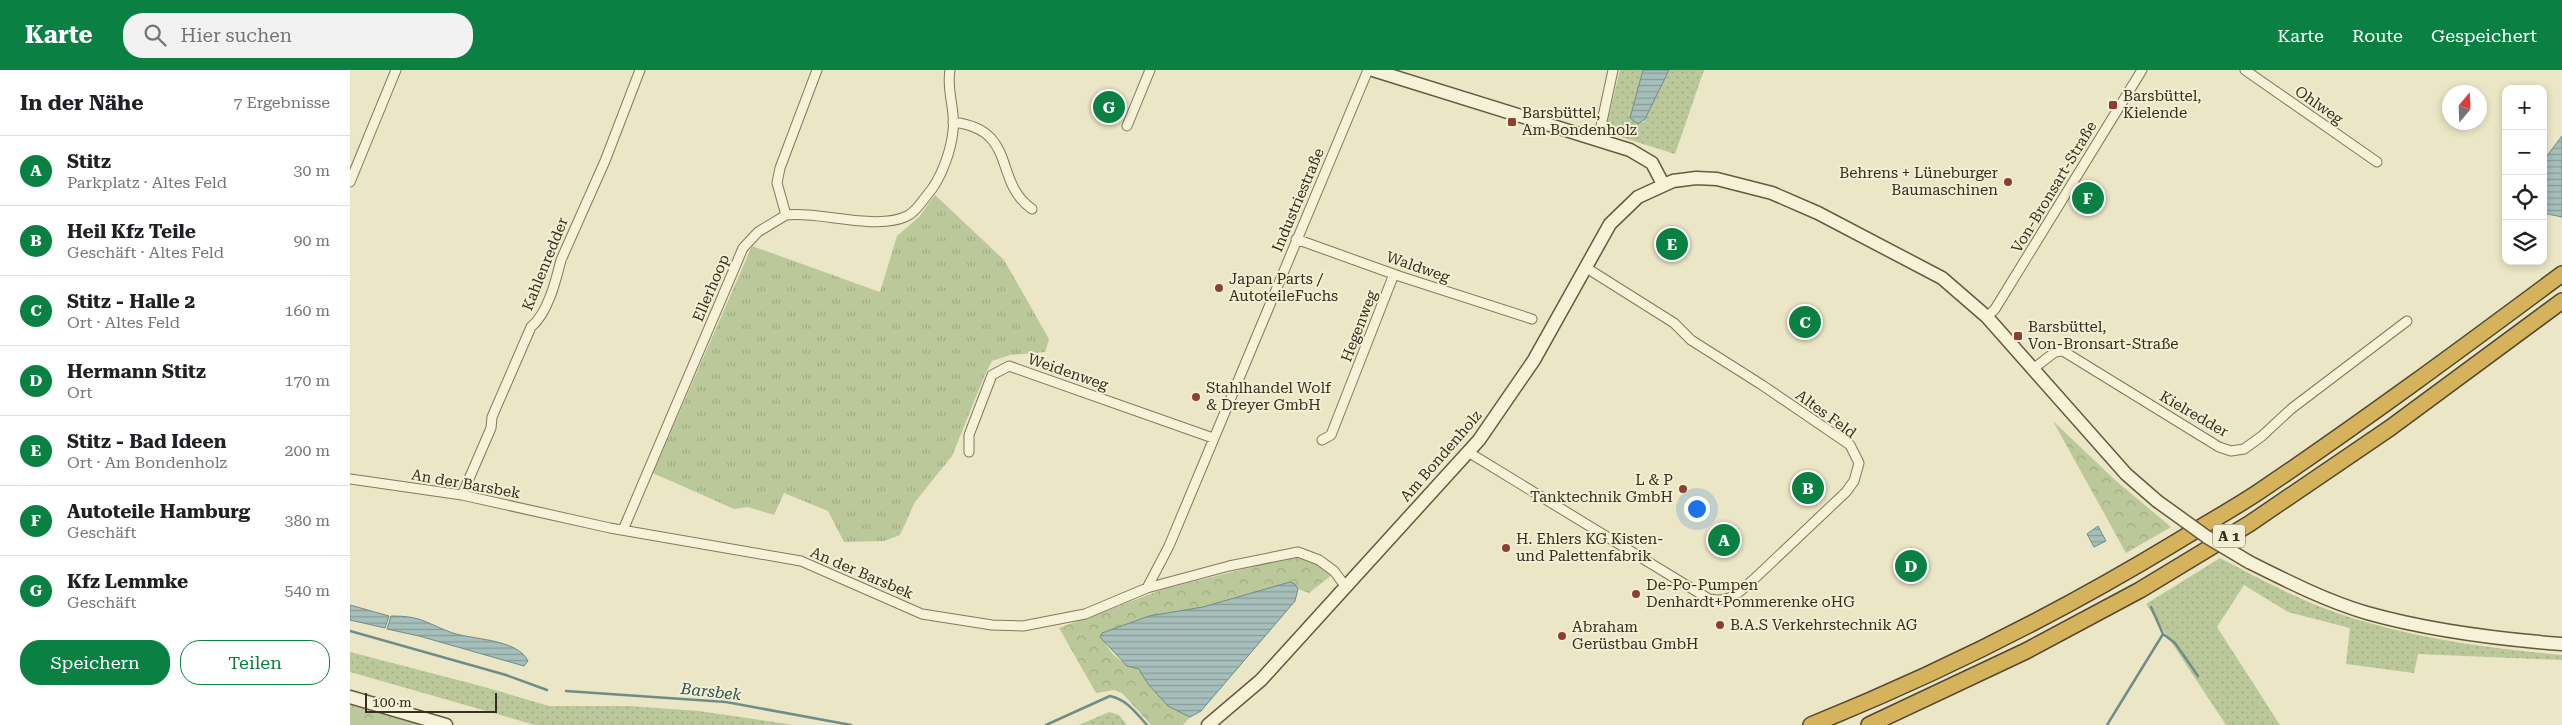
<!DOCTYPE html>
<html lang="de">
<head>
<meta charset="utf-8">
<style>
  :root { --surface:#fff; --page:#f2f2f2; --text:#202124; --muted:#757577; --line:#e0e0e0; --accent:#0b8043 }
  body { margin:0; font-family:"Roboto Serif",serif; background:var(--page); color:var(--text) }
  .controls { position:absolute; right:15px; top:15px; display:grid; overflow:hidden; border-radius:10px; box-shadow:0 2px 8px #0003 }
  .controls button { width:45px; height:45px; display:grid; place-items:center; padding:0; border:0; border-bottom:1px solid var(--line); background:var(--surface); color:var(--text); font:25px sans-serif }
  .compass { position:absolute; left:2092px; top:15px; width:45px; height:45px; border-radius:50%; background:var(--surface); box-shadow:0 2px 8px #0003; rotate:19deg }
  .scale { position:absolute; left:15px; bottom:12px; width:132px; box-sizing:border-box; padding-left:5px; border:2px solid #362e1f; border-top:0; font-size:14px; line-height:18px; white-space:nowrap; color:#362e1f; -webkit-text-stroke:4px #f3efd4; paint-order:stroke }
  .you { position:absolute; left:1346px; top:438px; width:18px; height:18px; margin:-12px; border:4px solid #fff; border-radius:50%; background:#1a73e8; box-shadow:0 0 0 8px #1a73e833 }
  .badge { display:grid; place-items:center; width:32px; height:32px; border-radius:50%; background:var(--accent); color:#fff; font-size:16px; font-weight:700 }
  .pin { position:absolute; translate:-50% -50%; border:2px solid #fff; box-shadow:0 1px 5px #0006 }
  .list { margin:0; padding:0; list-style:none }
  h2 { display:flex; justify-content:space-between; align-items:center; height:65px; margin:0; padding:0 20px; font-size:21px }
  h2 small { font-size:16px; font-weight:400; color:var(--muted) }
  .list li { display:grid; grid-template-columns:32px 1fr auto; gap:15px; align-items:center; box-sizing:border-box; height:70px; padding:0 20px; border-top:1px solid var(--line) }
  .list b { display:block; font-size:19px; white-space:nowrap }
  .list p { margin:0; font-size:16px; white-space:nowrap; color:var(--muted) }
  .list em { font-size:16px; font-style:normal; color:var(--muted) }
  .actions { display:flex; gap:10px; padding:15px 20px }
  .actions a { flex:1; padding:11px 0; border:1px solid var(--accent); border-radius:20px; text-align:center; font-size:18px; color:var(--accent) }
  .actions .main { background:var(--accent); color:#fff }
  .icon { flex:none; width:28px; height:28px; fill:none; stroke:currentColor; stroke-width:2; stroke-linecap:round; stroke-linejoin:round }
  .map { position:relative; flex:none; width:2212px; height:655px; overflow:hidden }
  header { display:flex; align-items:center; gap:30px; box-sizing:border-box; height:70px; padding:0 25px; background:var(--accent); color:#fff }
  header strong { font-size:24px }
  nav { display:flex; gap:28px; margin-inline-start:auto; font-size:18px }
  .search { width:350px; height:45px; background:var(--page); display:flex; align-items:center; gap:12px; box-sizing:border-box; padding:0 18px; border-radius:20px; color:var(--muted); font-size:19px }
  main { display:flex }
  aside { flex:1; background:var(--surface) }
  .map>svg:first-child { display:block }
</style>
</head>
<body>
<header>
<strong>Karte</strong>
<div class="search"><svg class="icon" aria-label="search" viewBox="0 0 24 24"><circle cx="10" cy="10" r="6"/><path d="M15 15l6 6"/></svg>Hier suchen</div>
<nav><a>Karte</a><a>Route</a><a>Gespeichert</a></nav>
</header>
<main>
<aside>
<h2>In der Nähe<small>7 Ergebnisse</small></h2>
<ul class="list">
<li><span class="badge">A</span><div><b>Stitz</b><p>Parkplatz · Altes Feld</p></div><em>30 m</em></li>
<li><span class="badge">B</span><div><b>Heil Kfz Teile</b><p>Geschäft · Altes Feld</p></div><em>90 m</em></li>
<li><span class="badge">C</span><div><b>Stitz - Halle 2</b><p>Ort · Altes Feld</p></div><em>160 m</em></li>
<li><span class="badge">D</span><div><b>Hermann Stitz</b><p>Ort</p></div><em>170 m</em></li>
<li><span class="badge">E</span><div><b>Stitz - Bad Ideen</b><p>Ort · Am Bondenholz</p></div><em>200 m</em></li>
<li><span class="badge">F</span><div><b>Autoteile Hamburg</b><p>Geschäft</p></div><em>380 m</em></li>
<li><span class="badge">G</span><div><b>Kfz Lemmke</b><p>Geschäft</p></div><em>540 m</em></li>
</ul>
<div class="actions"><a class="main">Speichern</a><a>Teilen</a></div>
</aside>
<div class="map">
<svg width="2212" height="655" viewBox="0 0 2212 655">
  <defs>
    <pattern id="grass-dots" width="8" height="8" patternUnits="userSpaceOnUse" patternTransform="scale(1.25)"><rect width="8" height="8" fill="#bbc89a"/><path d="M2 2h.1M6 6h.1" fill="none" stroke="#a1ac84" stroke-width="1.8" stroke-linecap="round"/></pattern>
    <pattern id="forest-crowns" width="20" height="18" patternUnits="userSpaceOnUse" patternTransform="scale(1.25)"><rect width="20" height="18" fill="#bbc89a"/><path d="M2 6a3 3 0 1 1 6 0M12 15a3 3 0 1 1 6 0" fill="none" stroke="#a1ac84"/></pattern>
    <pattern id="park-tufts" width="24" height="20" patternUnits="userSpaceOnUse" patternTransform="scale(1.25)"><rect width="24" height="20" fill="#bbc89a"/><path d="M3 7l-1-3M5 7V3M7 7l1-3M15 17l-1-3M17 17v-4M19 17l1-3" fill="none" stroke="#a1ac84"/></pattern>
    <pattern id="water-rules" width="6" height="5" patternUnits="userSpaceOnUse" patternTransform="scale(1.25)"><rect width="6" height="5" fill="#a6bfbb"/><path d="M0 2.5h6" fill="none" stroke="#889c97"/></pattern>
  </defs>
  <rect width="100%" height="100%" fill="#ebe6c5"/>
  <!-- grass -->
  <path fill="url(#grass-dots)" d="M1270,0h23l-13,48 13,5 26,-53h35l-29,84 -70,-22z
    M1870,488c38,20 77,41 117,55 74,25 148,35 225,42v5l-144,-6 -4,19 -68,-9 4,-36 -62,-16 -44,-27 -27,42 63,98h-54l-80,-121z
    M0,582l131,34 68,20h80l70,5 95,14h-259l-185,-53z
    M759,642l10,3 8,10h-48z"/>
  <!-- forest -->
  <path fill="url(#forest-crowns)" d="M1703,351l62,59 56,47 -45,26z
    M950,485l19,9 14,10 -24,19 -11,-4 -3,-5 -92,23 -54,9 -47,17c3,18 20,32 37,36l9,15 20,22 22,11 -7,8h-32l-29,-32 -8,-3 -18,3 -37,-65 105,-39z
    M0,633l76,22h-76z"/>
  <!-- park -->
  <path fill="url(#park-tufts)" d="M585,125l69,65 45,79 -4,13 -35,3 -18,6 -8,16 -32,79 -37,46 -15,33 -16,6 -40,1 -16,-31 -44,-18 -10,22 -26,-8 -14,2 -81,-36 99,-227 128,46 17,-56 22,-19z"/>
  <!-- water -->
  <path fill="url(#water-rules)" stroke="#6e8c89" d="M1293,0h26l-24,49 -7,5 -8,-6z
    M2212,66v81l-19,-4v-52z
    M1748,456l8,15 -12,6 -7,-13z
    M940,512l5,2 3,5 -3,12 -94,110 -11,6 -22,-11 -20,-22 -9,-15 -12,-3 -27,-29 2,-4 47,-17 54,-9z
    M0,535l39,11 -4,12 -35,-8z
    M41,546c30,0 33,6 59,16 20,8 67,6 78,29l-4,5 -105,-30 -32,-7z"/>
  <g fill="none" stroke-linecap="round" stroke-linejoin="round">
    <!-- stream -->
    <path stroke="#6e8c89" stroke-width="2.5" d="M0,561l156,44 41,15
      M1813,564l12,9 23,33
      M216,621l160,11 125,23
      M696,655l64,-29c16,3 26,17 37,29
      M1757,655l56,-91 -12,-27"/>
    <defs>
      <path id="street" d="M1895,0l132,92
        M603,52c66,8 39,59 79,87
        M777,56l23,-56
        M1248,70l15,-70
        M0,112l46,-112
        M436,145c34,-4 91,16 121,1 9,-4 15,-15 21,-22 13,-15 23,-43 25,-63 3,-20 -7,-41 -3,-61
        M946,169l103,37 133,43
        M1637,247l8,-8 147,-239
        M1683,299l22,-17 8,-1 156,96 12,4 13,-2 18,-13 29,-27 116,-88
        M972,370l9,-5 63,-161
        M619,382v-17l23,-60 17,-9 204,72
        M1118,382l241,147c21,4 28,-5 44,-19l93,-88 8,-11 5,-18 -9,-18 -88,-60 -71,-45 -17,-17 -89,-56
        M0,409l112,16 148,33 191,33 121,53 70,11 31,1 62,-12 62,-26 82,-22 69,-14 21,8 15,11 12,16
        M112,425l29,-67 1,-11 39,-90c17,-14 25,-47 30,-67l44,-99 35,-91
        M273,460l120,-282 15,-16 28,-17 -9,-32 3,-15 37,-98
        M797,518l22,-42 199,-476"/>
      <path id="secondary" d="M1023,0l257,80 22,13 11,21
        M1899,492c38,19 77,39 118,51 64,18 129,26 195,31
        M0,627l96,28
        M858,655l53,-45 218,-240 55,-80 76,-136 28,-27 35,-16 23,-3 21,1 55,14 46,20 124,65 45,39 139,157 31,27"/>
      <path id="highway" d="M1461,655c127,-51 250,-113 367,-184 26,-16 53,-31 79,-48 104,-70 204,-144 305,-219
        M1519,655l157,-74 114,-61 109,-66 141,-96 172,-127"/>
    </defs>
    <!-- street casing -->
    <use href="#street" stroke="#84785c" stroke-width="11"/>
    <!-- secondary casing -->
    <use href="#secondary" stroke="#66593f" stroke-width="15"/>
    <!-- highway casing -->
    <use href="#highway" stroke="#534630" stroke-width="18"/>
    <!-- street -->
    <use href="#street" stroke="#f6f2d8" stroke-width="9"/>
    <!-- secondary -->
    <use href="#secondary" stroke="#f6f2d8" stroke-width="12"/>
    <!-- highway -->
    <use href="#highway" stroke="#d4b35c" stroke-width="15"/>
    <defs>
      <path id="secondary-bridge" d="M1807,431l50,36 42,25"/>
    </defs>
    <!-- secondary-bridge casing -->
    <use href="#secondary-bridge" stroke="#66593f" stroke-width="15" stroke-linecap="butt"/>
    <!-- secondary-bridge -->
    <use href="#secondary-bridge" stroke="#f6f2d8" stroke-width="12"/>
  </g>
  <!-- markers -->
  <g fill="#8f3f31" stroke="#f3efd4" stroke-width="2">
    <rect x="1758" y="30" width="10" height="10" rx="2.5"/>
    <rect x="1157" y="47" width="10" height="10" rx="2.5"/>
    <circle cx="1658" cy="112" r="5"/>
    <circle cx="869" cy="218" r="5"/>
    <rect x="1663" y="261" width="10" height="10" rx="2.5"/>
    <circle cx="846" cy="327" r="5"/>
    <circle cx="1333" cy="419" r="5"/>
    <circle cx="1156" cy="478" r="5"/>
    <circle cx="1286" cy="524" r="5"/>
    <circle cx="1370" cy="555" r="5"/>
    <circle cx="1212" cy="566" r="5"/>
  </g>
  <g text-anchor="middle" stroke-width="4" stroke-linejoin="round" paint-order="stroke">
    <!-- shield labels -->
    <rect fill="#f3efd4" stroke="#6f6855" stroke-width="1" x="1863" y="454.5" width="32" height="23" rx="4"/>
    <g font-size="14" font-weight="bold" fill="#362e1f">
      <text x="1879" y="471">A 1</text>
    </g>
    <!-- poi labels -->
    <g font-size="15" fill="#362e1f" stroke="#f3efd4" text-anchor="start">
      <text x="1773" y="31">Barsbüttel,<tspan x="1773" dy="17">Kielende</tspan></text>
      <text x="1172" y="48">Barsbüttel,<tspan x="1172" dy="17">Am Bondenholz</tspan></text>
      <text x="1648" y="108" text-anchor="end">Behrens + Lüneburger<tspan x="1648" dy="17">Baumaschinen</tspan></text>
      <text x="879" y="214">Japan Parts /<tspan x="879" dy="17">AutoteileFuchs</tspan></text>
      <text x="1678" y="262">Barsbüttel,<tspan x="1678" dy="17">Von-Bronsart-Straße</tspan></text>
      <text x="856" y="323">Stahlhandel Wolf<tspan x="856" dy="17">&amp; Dreyer GmbH</tspan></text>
      <text x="1323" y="415" text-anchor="end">L &amp; P<tspan x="1323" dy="17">Tanktechnik GmbH</tspan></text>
      <text x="1166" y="474">H. Ehlers KG Kisten-<tspan x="1166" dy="17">und Palettenfabrik</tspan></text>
      <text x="1296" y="520">De-Po-Pumpen<tspan x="1296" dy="17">Denhardt+Pommerenke oHG</tspan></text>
      <text x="1380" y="560">B.A.S Verkehrstechnik AG</text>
      <text x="1222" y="562">Abraham<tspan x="1222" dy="17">Gerüstbau GmbH</tspan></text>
    </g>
    <!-- street labels -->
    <g font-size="15" fill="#362e1f" stroke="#f3efd4">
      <text transform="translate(1969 35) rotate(35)" y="5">Ohlweg</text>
      <text transform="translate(1704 117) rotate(-59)" y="5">Von-Bronsart-Straße</text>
      <text transform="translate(948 130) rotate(-67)" y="5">Industriestraße</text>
      <text transform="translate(195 194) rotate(-68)" y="5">Kahlenredder</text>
      <text transform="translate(1068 197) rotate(19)" y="5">Waldweg</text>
      <text transform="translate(361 218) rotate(-67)" y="5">Ellerhoop</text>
      <text transform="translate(1009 256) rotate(-69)" y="5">Hegenweg</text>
      <text transform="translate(718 302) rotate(19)" y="5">Weidenweg</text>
      <text transform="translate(1476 344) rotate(36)" y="5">Altes Feld</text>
      <text transform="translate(1844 344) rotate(30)" y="5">Kielredder</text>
      <text transform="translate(1091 386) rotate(-49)" y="5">Am Bondenholz</text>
      <text transform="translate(116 414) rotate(10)" y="5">An der Barsbek</text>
      <text transform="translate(512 503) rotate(23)" y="5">An der Barsbek</text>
    </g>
    <!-- water labels -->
    <g font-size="16" font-style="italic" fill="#2f5154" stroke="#f3efd4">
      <text transform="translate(361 621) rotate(6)" y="6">Barsbek</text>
    </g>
  </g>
</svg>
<div class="controls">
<button>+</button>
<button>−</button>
<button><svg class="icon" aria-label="locate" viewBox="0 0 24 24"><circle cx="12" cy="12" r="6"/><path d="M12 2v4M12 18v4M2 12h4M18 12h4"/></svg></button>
<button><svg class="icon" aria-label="layers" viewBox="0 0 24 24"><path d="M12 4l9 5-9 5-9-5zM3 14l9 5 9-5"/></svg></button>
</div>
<svg class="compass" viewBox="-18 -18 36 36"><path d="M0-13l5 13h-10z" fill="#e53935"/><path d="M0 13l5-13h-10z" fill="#757577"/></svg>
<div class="scale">100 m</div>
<div class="you"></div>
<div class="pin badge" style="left:1374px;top:470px">A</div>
<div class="pin badge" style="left:1458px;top:418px">B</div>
<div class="pin badge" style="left:1455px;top:252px">C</div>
<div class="pin badge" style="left:1561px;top:496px">D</div>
<div class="pin badge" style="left:1322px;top:174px">E</div>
<div class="pin badge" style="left:1738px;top:128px">F</div>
<div class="pin badge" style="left:759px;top:37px">G</div>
</div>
</main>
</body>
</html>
